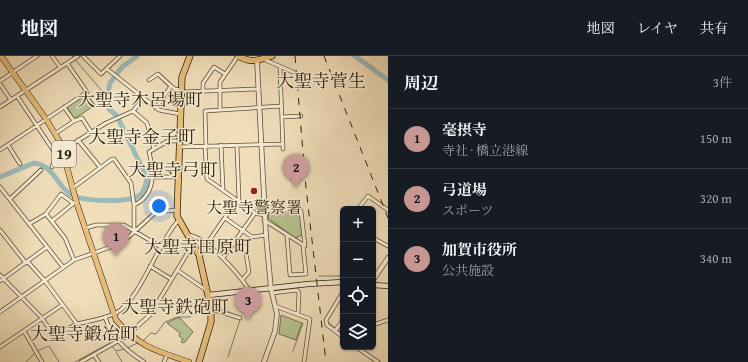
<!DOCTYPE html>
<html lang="ja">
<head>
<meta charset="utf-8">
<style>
  :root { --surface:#171b24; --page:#242831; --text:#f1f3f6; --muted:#9ea1a6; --line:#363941; --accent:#c59692 }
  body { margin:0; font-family:"Gentium Book Plus","Noto Serif JP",serif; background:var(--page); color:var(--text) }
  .controls { position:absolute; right:12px; bottom:12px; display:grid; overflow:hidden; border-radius:6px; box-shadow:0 1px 3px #0004 }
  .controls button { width:36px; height:36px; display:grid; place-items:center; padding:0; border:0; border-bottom:1px solid var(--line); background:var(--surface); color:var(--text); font:20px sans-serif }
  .you { position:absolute; left:159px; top:150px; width:14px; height:14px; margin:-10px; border:3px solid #fff; border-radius:50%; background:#1a73e8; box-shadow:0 0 0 6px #1a73e833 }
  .badge { display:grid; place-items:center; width:26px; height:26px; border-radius:50%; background:var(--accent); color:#111; font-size:13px; font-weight:700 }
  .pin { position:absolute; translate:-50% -33px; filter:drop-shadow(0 1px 2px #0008) }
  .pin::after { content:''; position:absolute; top:21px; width:14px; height:12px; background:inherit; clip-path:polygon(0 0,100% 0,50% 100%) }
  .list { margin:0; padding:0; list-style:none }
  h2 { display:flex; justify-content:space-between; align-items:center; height:52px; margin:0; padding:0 16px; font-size:17px }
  h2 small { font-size:13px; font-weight:400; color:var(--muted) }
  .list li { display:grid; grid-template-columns:26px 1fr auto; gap:12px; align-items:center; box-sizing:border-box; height:60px; padding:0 16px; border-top:1px solid var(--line) }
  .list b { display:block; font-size:15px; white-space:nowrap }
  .list p { margin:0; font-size:13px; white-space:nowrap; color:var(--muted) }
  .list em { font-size:13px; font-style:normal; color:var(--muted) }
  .icon { flex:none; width:22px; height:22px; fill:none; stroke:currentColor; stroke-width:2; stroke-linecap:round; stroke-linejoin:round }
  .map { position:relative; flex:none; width:388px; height:306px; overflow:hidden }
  header { display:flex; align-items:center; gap:24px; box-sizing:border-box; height:56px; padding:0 20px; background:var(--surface); border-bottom:1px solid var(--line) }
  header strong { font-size:19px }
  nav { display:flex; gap:22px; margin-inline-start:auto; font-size:14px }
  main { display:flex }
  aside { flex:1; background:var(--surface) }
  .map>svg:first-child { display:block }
</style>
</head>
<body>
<header>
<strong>地図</strong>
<nav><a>地図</a><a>レイヤ</a><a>共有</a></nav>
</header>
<main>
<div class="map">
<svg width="388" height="306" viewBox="0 0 388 306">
  <rect width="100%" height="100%" fill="#f0deba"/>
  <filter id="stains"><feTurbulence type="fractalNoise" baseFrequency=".005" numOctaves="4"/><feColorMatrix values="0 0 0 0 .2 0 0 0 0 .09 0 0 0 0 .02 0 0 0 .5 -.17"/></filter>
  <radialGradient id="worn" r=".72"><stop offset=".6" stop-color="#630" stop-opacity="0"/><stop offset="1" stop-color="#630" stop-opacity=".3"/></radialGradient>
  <!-- green -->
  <path fill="#b7c291" stroke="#72704e" d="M87,38l8,11 -21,14 -7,-12z
    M298,156l2,1 2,22 -7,3 -27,-20 1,-5z
    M281,259l21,8 -6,17 -17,-6z
    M177,262h3l13,14 -9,11 -3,-1 2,-3 -4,-3 1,-3 -13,-10z"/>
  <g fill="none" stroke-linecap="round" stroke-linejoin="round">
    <!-- stream -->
    <path stroke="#707c72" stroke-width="1" d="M72,0l31,36 5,3
      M319,220h24
      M215,251l18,7
      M329,267l14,11
      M143,285l8,-8 5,1 9,-12 12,-5h13l16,-15
      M112,290l4,5 8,-2
      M359,291l22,15
      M127,292l11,-5
      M37,295l12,-5 10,16
      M293,295l10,-28
      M116,296l6,10
      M228,301l13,-40
      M26,306l9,-9
      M75,306l35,-19"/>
    <!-- river -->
    <path stroke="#9dbab8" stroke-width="5" d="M355,0l33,24
      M0,121l34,-14c20,3 22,21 36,31 12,8 59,9 70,1 5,-4 6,-11 7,-17l-30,-62 -8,-7 -3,-6 4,-20 12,-16 15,-11"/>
    <!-- minor-tunnel -->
    <path stroke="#c9b897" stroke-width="3" stroke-dasharray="3 1.5" stroke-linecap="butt" d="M293,16h4"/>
    <defs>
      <path id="minor" d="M52,0l8,11
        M83,0l18,18 19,-18
        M263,3l30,13
        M280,12l3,81
        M107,13l52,41 21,4
        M149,24l9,-6 13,12
        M0,25l37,-25
        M0,28l11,16
        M203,35v-8l11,-16 11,7
        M181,36l78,-3
        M17,40l38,57h8
        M0,51l78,-51
        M64,51l10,14 8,-3 9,14
        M156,52l15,-22 4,3 6,1
        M220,54v-28l18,-26
        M133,55l14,12 7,26 -5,3c5,20 7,43 -15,53
        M282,61l19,-1
        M56,77l18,-12
        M78,84l22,27
        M8,89l12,19
        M221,89l2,45
        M237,90l2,55
        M179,91l104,-3
        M205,91l2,32 48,34 9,2
        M206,91l-1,-36 76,-5
        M154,93l14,-8h11
        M0,94l87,-58 -20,-29
        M63,94l43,-27 27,-12 10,-12
        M52,111l5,-13
        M153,121h25
        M0,131l63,80
        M74,131l38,-28h2l17,24 3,22v24
        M10,143l31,-29
        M358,153l10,-13 20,14
        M264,155l35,-2 2,2 4,35 -41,-26
        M46,158l15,-20 12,9
        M225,162l27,19 14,-2
        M52,165l22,-18
        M29,168l17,-10 19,24 9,22
        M86,172l10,-3h28l37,22
        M0,174l26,33
        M188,179c18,1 51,39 61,55
        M287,180l3,39 16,-1 -3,-28
        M373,182l15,8
        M235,184l10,7 4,25 -7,8
        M206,189l31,-45
        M223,202l32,-45
        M28,206l17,19 32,43c12,-3 27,-5 39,-11 24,-13 42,-71 62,-92
        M150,210l21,13
        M177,214l29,20
        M0,219l42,43 8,12 7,4 20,-10
        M0,225l47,-34
        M343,236l-17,28 1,5 16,12
        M272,237l25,-3 2,3 -1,20
        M275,250l35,13 -6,43
        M211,253l29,9
        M0,256l74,-52 48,-17 34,-31 21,-2
        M105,261c6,19 21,34 39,45
        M373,269l15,-5
        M24,275l18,31
        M335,275l8,-11
        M0,291l62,-42
        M356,291l22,15
        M94,299l5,7
        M81,306l44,-25 25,-22 43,-71
        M164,306l3,-7"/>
      <path id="tertiary" d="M257,5l9,174 5,54 6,25 -2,17 -11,31
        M373,224l15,-22"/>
      <path id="secondary" d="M373,229l15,1
        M209,239l99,-11 35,-2"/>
      <path id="primary" d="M1,0l45,63 14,23 17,62 39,116c23,27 41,31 73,42"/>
      <path id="trunk" d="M190,0l-8,21 -5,139 22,39 12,54v13l-12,40
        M238,0c15,8 19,4 34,0"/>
    </defs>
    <!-- minor casing -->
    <use href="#minor" stroke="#5e4e36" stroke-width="4.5"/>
    <!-- tertiary casing -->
    <use href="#tertiary" stroke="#5e4e36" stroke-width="5.5"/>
    <!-- secondary casing -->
    <use href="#secondary" stroke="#2d1e0a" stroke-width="6"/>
    <!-- primary casing -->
    <use href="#primary" stroke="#2d1e0a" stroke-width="6"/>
    <!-- trunk casing -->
    <use href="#trunk" stroke="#2d1e0a" stroke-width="7"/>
    <!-- minor -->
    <use href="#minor" stroke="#f5ead2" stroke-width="3"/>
    <!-- tertiary -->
    <use href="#tertiary" stroke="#f5ead2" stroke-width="4"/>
    <!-- secondary -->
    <use href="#secondary" stroke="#f5ead2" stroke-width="4.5"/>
    <!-- primary -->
    <use href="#primary" stroke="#e8bf7d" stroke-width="5"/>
    <!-- trunk -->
    <use href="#trunk" stroke="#e8bf7d" stroke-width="5.5"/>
    <!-- rail -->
    <path stroke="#2d1e0a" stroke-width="1" stroke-dasharray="7 7" stroke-linecap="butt" d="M295,0l11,132 20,174
      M324,0l64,162"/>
  </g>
  <!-- markers -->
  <circle fill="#8f2418" stroke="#f5ead2" stroke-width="1.5" cx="254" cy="135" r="4"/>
  <g text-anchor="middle" stroke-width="3" stroke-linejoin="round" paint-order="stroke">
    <!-- shield labels -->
    <rect fill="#f5ead2" stroke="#695b46" stroke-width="1" x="52" y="85" width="24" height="26" rx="3"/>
    <g font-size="15" font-weight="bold" fill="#2d1e0a">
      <text x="64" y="103">19</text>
    </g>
    <!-- poi labels -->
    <g font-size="16" fill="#2d1e0a" stroke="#f5ead2">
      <text x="254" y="157">大聖寺警察署</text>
    </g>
    <!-- quarter labels -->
    <g font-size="18" fill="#2d1e0a" stroke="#f5ead2">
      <text x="321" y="31">大聖寺菅生</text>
      <text x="140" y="50">大聖寺木呂場町</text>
      <text x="142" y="87">大聖寺金子町</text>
      <text x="173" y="120">大聖寺弓町</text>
      <text x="198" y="197">大聖寺田原町</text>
      <text x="175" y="257">大聖寺鉄砲町</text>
      <text x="84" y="284">大聖寺鍛冶町</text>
    </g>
  </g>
  <rect width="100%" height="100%" filter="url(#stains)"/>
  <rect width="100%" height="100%" fill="url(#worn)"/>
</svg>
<div class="controls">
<button>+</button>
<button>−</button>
<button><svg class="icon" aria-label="locate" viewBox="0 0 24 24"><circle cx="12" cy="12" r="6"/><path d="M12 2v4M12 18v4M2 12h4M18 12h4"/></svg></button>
<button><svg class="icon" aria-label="layers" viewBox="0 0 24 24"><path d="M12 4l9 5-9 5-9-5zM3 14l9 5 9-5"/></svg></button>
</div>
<div class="you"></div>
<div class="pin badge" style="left:116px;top:200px">1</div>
<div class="pin badge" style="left:296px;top:131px">2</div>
<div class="pin badge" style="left:248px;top:264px">3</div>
</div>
<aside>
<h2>周辺<small>3件</small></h2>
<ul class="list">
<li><span class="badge">1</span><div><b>毫摂寺</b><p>寺社 · 橋立港線</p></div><em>150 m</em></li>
<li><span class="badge">2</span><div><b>弓道場</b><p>スポーツ</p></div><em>320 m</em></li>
<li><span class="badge">3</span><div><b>加賀市役所</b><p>公共施設</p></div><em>340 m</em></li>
</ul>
</aside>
</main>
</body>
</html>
